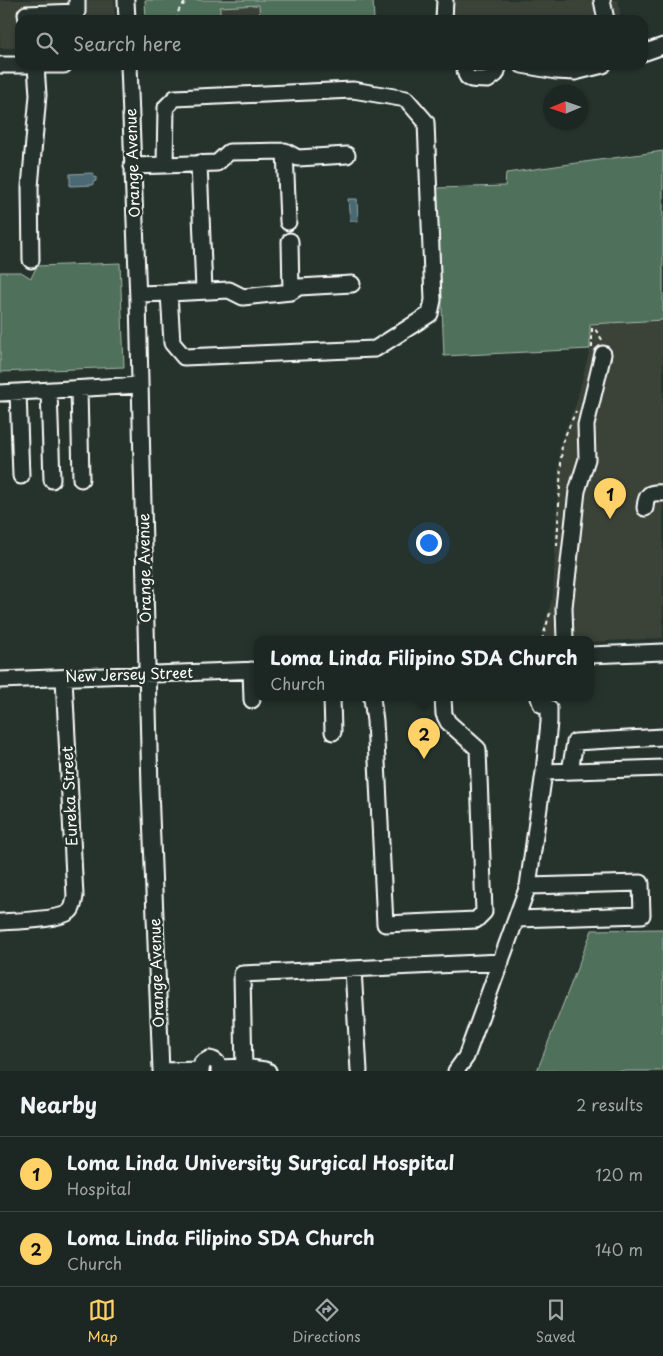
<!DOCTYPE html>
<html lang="en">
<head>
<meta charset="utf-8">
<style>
  :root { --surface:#1c2622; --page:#252e2a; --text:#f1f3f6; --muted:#a0a5a5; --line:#3a4340; --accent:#ffd166 }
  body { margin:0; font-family:"Playpen Sans",sans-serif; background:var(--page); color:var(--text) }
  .compass { position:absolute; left:543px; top:85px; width:45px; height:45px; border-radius:50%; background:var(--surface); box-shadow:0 1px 4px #0004; rotate:268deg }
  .you { position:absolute; left:428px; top:542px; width:18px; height:18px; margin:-12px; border:4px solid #fff; border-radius:50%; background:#1a73e8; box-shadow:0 0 0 8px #1a73e833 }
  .badge { display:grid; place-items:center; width:32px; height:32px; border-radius:50%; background:var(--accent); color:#111; font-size:16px; font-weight:700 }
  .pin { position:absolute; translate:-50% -41px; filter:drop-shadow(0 1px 2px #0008) }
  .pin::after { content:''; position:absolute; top:26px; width:18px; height:15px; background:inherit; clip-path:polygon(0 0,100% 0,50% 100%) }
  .popup { position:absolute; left:254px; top:636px; width:340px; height:65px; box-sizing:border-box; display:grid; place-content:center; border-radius:10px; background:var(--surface); filter:drop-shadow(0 1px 4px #0005); font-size:16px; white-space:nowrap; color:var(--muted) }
  .popup b { font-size:19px; color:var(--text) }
  .popup::after { content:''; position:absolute; left:50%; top:100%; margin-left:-10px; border:10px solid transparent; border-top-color:var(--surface) }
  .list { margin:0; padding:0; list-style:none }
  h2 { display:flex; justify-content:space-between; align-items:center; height:65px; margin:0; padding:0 20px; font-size:21px }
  h2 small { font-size:16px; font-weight:400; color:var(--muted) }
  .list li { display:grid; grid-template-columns:32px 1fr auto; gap:15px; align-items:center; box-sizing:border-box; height:75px; padding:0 20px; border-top:1px solid var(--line) }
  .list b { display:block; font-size:19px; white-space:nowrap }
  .list p { margin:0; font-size:16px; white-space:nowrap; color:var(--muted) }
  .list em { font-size:16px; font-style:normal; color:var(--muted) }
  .icon { flex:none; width:28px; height:28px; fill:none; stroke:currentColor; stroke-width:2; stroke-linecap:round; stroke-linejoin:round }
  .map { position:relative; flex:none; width:663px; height:1071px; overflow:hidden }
  .search { position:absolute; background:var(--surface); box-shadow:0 1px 4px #0004; left:15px; right:15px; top:15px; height:55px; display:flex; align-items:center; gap:12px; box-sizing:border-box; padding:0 18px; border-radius:15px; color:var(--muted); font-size:19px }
  .sheet { height:215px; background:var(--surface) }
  nav { display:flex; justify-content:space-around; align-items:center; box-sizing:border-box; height:70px; border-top:1px solid var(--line); background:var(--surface); font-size:14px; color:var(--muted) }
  nav a { display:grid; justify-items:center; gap:2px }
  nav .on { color:var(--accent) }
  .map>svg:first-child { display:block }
</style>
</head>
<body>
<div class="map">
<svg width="663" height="1071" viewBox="0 0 663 1071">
  <rect width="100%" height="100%" fill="#26332d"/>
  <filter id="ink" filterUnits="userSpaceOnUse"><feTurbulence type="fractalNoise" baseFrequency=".02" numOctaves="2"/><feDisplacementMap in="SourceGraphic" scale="10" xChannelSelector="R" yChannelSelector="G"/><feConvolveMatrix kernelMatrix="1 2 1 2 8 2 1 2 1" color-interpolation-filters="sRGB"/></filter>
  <g filter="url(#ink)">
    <!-- built -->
    <path fill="#3b4239" d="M0,0h114l1,20h-95v28h-20z
      M435,0h183l3,20h-187z
      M259,5l1,15h-40v-13z
      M663,320v318l-73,4v-2h-50l13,-45 7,-152 16,-39 14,-55 -1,-25z"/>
    <!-- green -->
    <path fill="#50705a" stroke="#a8b8ac" d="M145,0h228l1,20h-114l-1,-15 -39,2v13h-74z
      M663,151v169l-73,4v25l-146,7 -6,-144 -2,-24 69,-2 1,-13z
      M120,263l4,104 -124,5v-100h21l10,6 6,-12z
      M663,929v142h-126l55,-141z"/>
    <!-- water -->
    <path fill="#4c6972" stroke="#94a5aa" d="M93,173v4h3v4l-3,1v3l-23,1v-12z
      M348,199h9l1,22h-8z"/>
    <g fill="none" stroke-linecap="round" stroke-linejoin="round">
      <defs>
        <path id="minor" d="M126,0l1,20
          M602,0l4,20
          M27,20l-1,-6 51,-2v-12
          M444,20l1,-20
          M643,53l20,-7
          M0,65h20
          M21,65h43
          M129,65l9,235 12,489 11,282
          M465,65c-1,18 8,14 23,15l8,-6 3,-9
          M522,65l34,6 19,1 28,-7
          M285,151l3,71
          M199,163l5,128
          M165,165l52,-2 12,-11 56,-1 13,7 49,-3
          M132,166l33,-1 1,-58 9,-9 178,-8 53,9 20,23 7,178 -3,14 -55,35 -191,8 -12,-14 -3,-50 -31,1
          M290,241l1,51
          M31,260l-1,-73 8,-92 -2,-29
          M169,293l60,-3 14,7 48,-5 8,-5 53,-3
          M79,389l2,90
          M49,391l3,89
          M18,392l3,84
          M0,393l140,-8
          M645,508c1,-14 4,-16 18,-15
          M565,640l-1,-33 13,-116 10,-32 -1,-34 17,-71
          M590,655l73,-3
          M251,670l1,30
          M0,680l258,-10
          M332,698l1,34
          M372,698l3,23 10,203 91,-4 8,-8 -6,-163 -30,-27 -4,-8 -1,-16
          M539,698l2,6 8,4
          M570,771l5,-29 88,-5
          M544,772l119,-4
          M517,919l125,-4 -1,-32 -113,3
          M0,922c14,-1 62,-2 70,-11 4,-4 4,-10 5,-15l-11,-218
          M353,969l6,102
          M219,1068l25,-1 21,3 3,1
          M161,1071l40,-1
          M201,1071l1,-8 7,-4c7,1 11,5 10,12
          M244,1071l-2,-97 259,-12
          M456,1071l10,-14 62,-171 16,-114 5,-50v-14"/>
      </defs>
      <!-- minor casing -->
      <use href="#minor" stroke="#fff" stroke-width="19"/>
      <!-- path -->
      <path stroke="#fff" stroke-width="2" stroke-dasharray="4 4" stroke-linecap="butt" d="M176,20l3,-10 8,-10
        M592,348v-20l3,1 8,12
        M557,546l5,-103 14,-32
        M542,640l9,-30"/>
      <!-- minor -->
      <use href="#minor" stroke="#26332d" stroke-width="15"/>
    </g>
  </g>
  <g text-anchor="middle" stroke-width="5" stroke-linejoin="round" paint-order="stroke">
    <!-- street labels -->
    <g font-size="15" fill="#fff" stroke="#26332d">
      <text transform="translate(133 163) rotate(-92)" y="5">Orange Avenue</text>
      <text transform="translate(145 568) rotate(-91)" y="5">Orange Avenue</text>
      <text transform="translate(129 675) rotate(-2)" y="5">New Jersey Street</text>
      <text transform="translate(70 796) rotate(-93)" y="5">Eureka Street</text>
      <text transform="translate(157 973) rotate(-92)" y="5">Orange Avenue</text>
    </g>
  </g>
</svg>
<svg class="compass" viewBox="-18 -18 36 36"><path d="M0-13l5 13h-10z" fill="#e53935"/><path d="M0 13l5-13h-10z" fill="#a0a5a5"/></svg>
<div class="you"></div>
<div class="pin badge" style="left:610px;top:519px">1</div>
<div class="pin badge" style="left:424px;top:759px">2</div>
<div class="popup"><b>Loma Linda Filipino SDA Church</b>Church</div>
<div class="search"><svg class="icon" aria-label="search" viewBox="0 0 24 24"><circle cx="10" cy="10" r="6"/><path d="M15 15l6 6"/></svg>Search here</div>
</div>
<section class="sheet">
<h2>Nearby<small>2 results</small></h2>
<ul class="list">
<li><span class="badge">1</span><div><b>Loma Linda University Surgical Hospital</b><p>Hospital</p></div><em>120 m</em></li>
<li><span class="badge">2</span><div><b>Loma Linda Filipino SDA Church</b><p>Church</p></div><em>140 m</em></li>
</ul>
</section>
<nav>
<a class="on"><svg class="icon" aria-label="map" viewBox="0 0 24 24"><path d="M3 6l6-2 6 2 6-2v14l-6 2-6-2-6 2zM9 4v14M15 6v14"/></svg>Map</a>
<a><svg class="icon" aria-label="directions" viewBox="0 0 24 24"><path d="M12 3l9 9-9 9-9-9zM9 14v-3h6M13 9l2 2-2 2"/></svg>Directions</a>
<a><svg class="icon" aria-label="saved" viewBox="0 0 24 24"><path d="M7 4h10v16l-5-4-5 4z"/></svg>Saved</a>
</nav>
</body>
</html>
